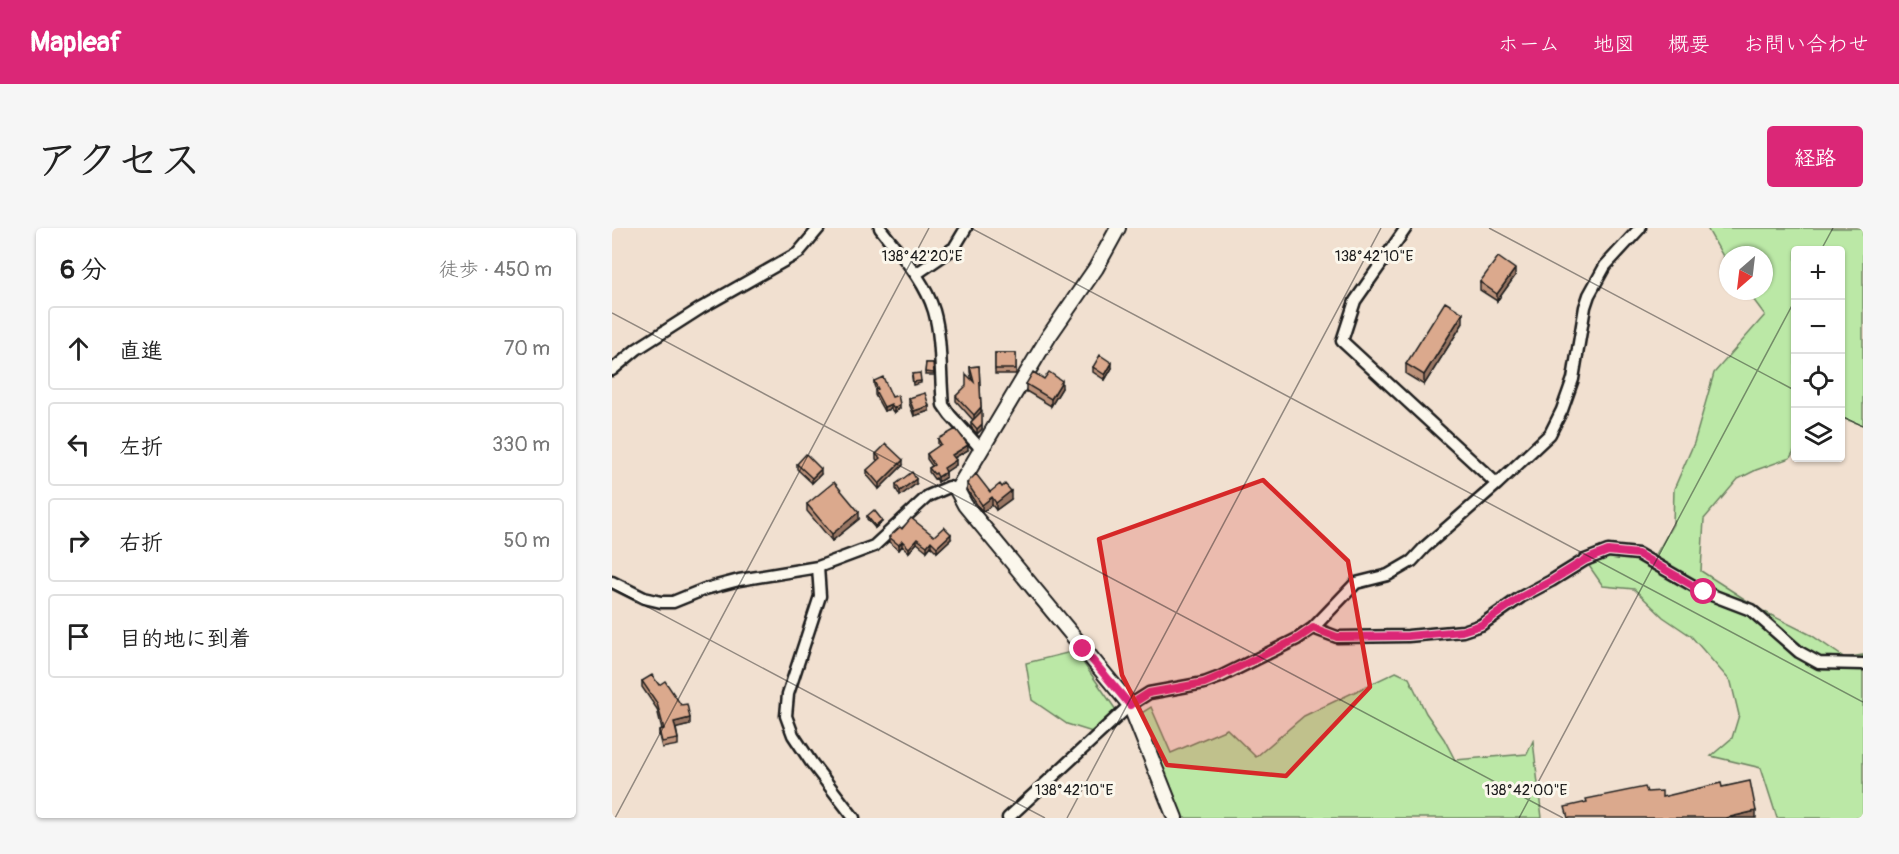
<!DOCTYPE html>
<html lang="ja">
<head>
<meta charset="utf-8">
<style>
  :root { --surface:#fff; --page:#f6f6f6; --text:#222; --muted:#767676; --line:#e0e0e0; --accent:#db2777 }
  body { margin:0; font-family:Pangolin,"Klee One",sans-serif; background:var(--page); color:var(--text) }
  .controls { position:absolute; right:18px; top:18px; display:grid; overflow:hidden; border-radius:6px; box-shadow:0 2px 4px #0004 }
  .controls button { width:54px; height:54px; display:grid; place-items:center; padding:0; border:0; border-bottom:2px solid var(--line); background:var(--surface); color:var(--text); font:30px sans-serif }
  .compass { position:absolute; left:1107px; top:18px; width:54px; height:54px; border-radius:50%; background:var(--surface); box-shadow:0 2px 4px #0004; rotate:208deg }
  .stop { position:absolute; width:18px; height:18px; margin:-14px; border:4px solid #db2777; border-radius:50%; background:#fff }
  .stop.end { background:#db2777; border-color:#fff; box-shadow:0 2px 6px #0008 }
  .list { margin:0; padding:0; list-style:none }
  h2 { display:flex; justify-content:space-between; align-items:center; height:78px; margin:0; padding:0 24px; font-size:26px }
  h2 small { font-size:20px; font-weight:400; color:var(--muted) }
  .list li { display:grid; grid-template-columns:39px 1fr auto; gap:18px; align-items:center; box-sizing:border-box; height:84px; margin:0 12px 12px; padding:0 12px; border:2px solid var(--line); border-radius:6px }
  .list b { display:block; font-size:22px; white-space:nowrap }
  .list em { font-size:20px; font-style:normal; color:var(--muted) }
  .icon { flex:none; width:33px; height:33px; fill:none; stroke:currentColor; stroke-width:2; stroke-linecap:round; stroke-linejoin:round }
  .map { position:relative; flex:none; width:1251px; height:590px; overflow:hidden; border-radius:6px }
  header { display:flex; align-items:center; gap:36px; box-sizing:border-box; height:84px; padding:0 30px; background:var(--accent); color:#fff }
  header strong { font-size:28px }
  nav { display:flex; gap:33px; margin-inline-start:auto; font-size:21px }
  .intro { display:flex; align-items:center; justify-content:space-between; box-sizing:border-box; height:144px; padding:0 36px }
  h1 { margin:0; font-size:42px }
  .button { padding:15px 27px; border-radius:6px; background:var(--accent); color:#fff; font-size:21px; font-weight:700 }
  main { display:flex; gap:36px; padding:0 36px }
  aside { flex:1; background:var(--surface); border-radius:6px; box-shadow:0 2px 4px #0004 }
  .map>svg:first-child { display:block }
</style>
</head>
<body>
<header>
<strong>Mapleaf</strong>
<nav><a>ホーム</a><a>地図</a><a>概要</a><a>お問い合わせ</a></nav>
</header>
<div class="intro"><h1>アクセス</h1><a class="button">経路</a></div>
<main>
<aside>
<h2>6 分<small>徒歩 · 450 m</small></h2>
<ul class="list">
<li><svg class="icon" aria-label="ahead" viewBox="0 0 24 24"><path d="M12 20V5M6 11l6-6 6 6"/></svg><div><b>直進</b></div><em>70 m</em></li>
<li><svg class="icon" aria-label="left" viewBox="0 0 24 24"><path d="M17 20v-9H6M10 6l-5 5 5 5"/></svg><div><b>左折</b></div><em>330 m</em></li>
<li><svg class="icon" aria-label="right" viewBox="0 0 24 24"><path d="M7 20v-9h11M14 6l5 5-5 5"/></svg><div><b>右折</b></div><em>50 m</em></li>
<li><svg class="icon" aria-label="arrive" viewBox="0 0 24 24"><path d="M6 21V4h12l-3 4 3 4H6"/></svg><div><b>目的地に到着</b></div></li>
</ul>
</aside>
<div class="map">
<svg width="1251" height="590" viewBox="0 0 1251 590">
  <rect width="100%" height="100%" fill="#f1e0d0"/>
  <filter id="ink" filterUnits="userSpaceOnUse"><feTurbulence type="fractalNoise" baseFrequency=".0167" numOctaves="2"/><feDisplacementMap in="SourceGraphic" scale="12" xChannelSelector="R" yChannelSelector="G"/><feConvolveMatrix kernelMatrix="1 2 1 2 8 2 1 2 1" color-interpolation-filters="sRGB"/></filter>
  <g filter="url(#ink)">
    <!-- green -->
    <path fill="#bbe8a6" stroke="#6c8261" stroke-width="1.5" d="M1095,0h156v197l-22,-7 -1,-168h-44l-1,199 -5,9 -34,12 -18,9 -34,40 -3,52 62,40 48,24 34,23 18,-3v163h-86l-16,-50 -50,-12 21,-18 7,-23 -8,-33 -40,-46 -28,-19 -29,-28 -31,-3 -18,-26 24,-3 45,1 19,-34 1,-35 20,-46 20,-70 51,-58 -18,-24h17v-36h-36v10z
      M463,423l48,69 -18,16 -38,-12 -35,-24 -6,-37z
      M784,444l13,6 17,35 18,26 11,21 72,-6 6,-13 9,77h-359l-43,-104 11,-7 20,46 56,-24 29,28 48,-41z"/>
    <g fill="none" stroke-linecap="round" stroke-linejoin="round">
      <defs>
        <path id="street" d="M268,0c19,25 45,52 54,83 8,28 6,64 9,94l7,10 31,34
          M794,0l-51,73 -13,40 155,143
          M304,46l38,-26 12,-20
          M0,142l25,-21 64,-41 97,-55 21,-25
          M206,339l2,29 -32,98 -2,22 7,19 18,27 43,56
          M0,354l32,16 17,4h12l32,-13 34,-9 79,-13 56,-21 54,-50 21,-9 8,3
          M701,400l24,9 71,-1 55,-5 18,-6 40,-28 30,-16 34,-21 23,-9 30,3 66,38 47,18 48,42 20,11 44,1
          M396,590l122,-113 19,-12 55,-10 16,-6 77,-38 16,-11 43,-45 32,-8 24,-14 13,-14 72,-63 53,-50 12,-24 11,-31 12,-72 4,-12 16,-29 35,-38"/>
        <path id="secondary" d="M506,0l-22,40 -47,68 -92,154 8,15 165,200 45,113"/>
      </defs>
      <!-- street casing -->
      <use href="#street" stroke="#1c1c1c" stroke-width="15"/>
      <!-- secondary casing -->
      <use href="#secondary" stroke="#1c1c1c" stroke-width="18"/>
      <!-- street -->
      <use href="#street" stroke="#fbf7ec" stroke-width="10"/>
      <!-- secondary -->
      <use href="#secondary" stroke="#fbf7ec" stroke-width="14"/>
    </g>
    <!-- wall -->
    <path fill="#bc9179" stroke="#1c1c1c" stroke-width="1.5" d="M903,48l-18,25 -17,-11v-8z
      M851,95l-39,62 -18,-11v-10z
      M383,125h21v21h-21z
      M314,135h7l1,12h-9z
      M367,138l3,63 -5,5 -6,-7v-5l2,-2 -17,-19v-5l16,-15 -2,-9v-5z
      M481,139l19,1 -7,12 -12,-8z
      M300,149l9,4v2l-8,2z
      M432,151l18,9 -11,18 -25,-15v-7z
      M262,153l18,16 8,11 -6,5 -3,-4 -7,2 -9,-16v-5h1l-2,-5z
      M297,170l20,13 -15,5 -5,-13z
      M326,211l30,11 -14,8 2,7 -10,6v6l-8,5 -2,-4 -2,1 -5,-7v-4l3,-2 -5,-7v-5l12,-8 -1,-2z
      M264,226l27,11 -24,24 -12,-14v-5l11,-9 -2,-2z
      M185,236l24,10 -9,9 -15,-14z
      M355,255l23,9 21,7 -15,11 -4,-5 -10,7 -15,-22z
      M284,256h20l-16,12 -4,-7z
      M195,276l52,15 -27,22 -25,-30z
      M255,288l15,6 -7,6 -8,-9z
      M290,301l32,7 17,3 -14,13 -6,-6 -4,5 -10,-8 -8,9 -7,-6 -3,4 -10,-8v-5z
      M30,453l17,4 31,40 -14,3 2,11v6l-16,3 -3,-12v-6l3,-1 -5,-20 -15,-22z"/>
    <!-- shaded-wall -->
    <path fill="#997663" stroke="#1c1c1c" stroke-width="1.5" d="M903,41v7l-18,25v-7z
      M851,85v10l-39,62v-10z
      M500,135v5l-7,12v-5z
      M450,153v7l-11,18v-7z
      M279,176v5l-7,2v-4z
      M288,176v4l-6,5v-5z
      M317,178v5l-15,5v-5z
      M369,179v5l-7,8v-5z
      M370,196v5l-5,5v-5z
      M356,217v5l-16,9v-4z
      M291,232v5l-24,24v-5z
      M344,232v5l-12,8v-5z
      M209,241v5l-9,9v-5z
      M334,244v5l-8,5v-5z
      M304,251v5l-16,12v-5z
      M399,263v8l-15,11v-7z
      M380,269v8l-10,7v-7z
      M247,284v7l-27,22v-7z
      M270,292v2l-7,6v-2z
      M339,306v5l-14,13v-5z
      M305,311v4l-8,9v-4z
      M290,313v5l-3,4v-5z
      M319,313v5l-4,5v-5z
      M78,490v7l-16,4v-7z
      M1144,583v7h-30z"/>
    <!-- building -->
    <path fill="#dba98d" stroke="#1c1c1c" stroke-width="1.5" d="M886,29l17,12 -18,25 -17,-12z
      M833,74l18,11 -39,62 -18,-11z
      M383,125h21v16h-21z
      M488,127l12,8 -7,12 -12,-8z
      M314,135h7l1,10 -9,-1z
      M367,138l2,41 -7,8 -18,-19 10,-10v-12l8,8 -4,-15z
      M421,144l11,7 5,-7 13,9 -11,18 -25,-15z
      M308,145l1,8 -8,1 -1,-8z
      M271,149l9,20 6,-2 2,9 -6,4 -3,-4 -7,3 -9,-17 3,-1 -4,-8z
      M313,165l4,13 -15,5 -5,-13z
      M370,183v13l-5,5 -6,-7z
      M344,201l12,16 -16,10 4,5 -12,8 2,4 -8,5 -2,-4 -2,1 -5,-6 5,-3 -7,-11 14,-10 -3,-5z
      M274,216l17,16 -24,24 -12,-14 13,-12 -4,-4z
      M194,226l15,15 -9,9 -15,-14z
      M300,244l4,7 -16,12 -4,-7z
      M364,246l14,18 10,-8 2,3 3,-3 6,7 -15,12 -4,-6 -10,8 -15,-22z
      M222,254l25,30 -27,22 -25,-30z
      M262,282l8,10 -7,6 -8,-10z
      M299,290l23,18 10,-9 7,7 -14,13 -6,-6 -4,5 -10,-7 -8,9 -7,-7 -3,4 -10,-8 11,-10 2,2z
      M40,447l7,10 6,-4 16,24 6,-1 3,14 -16,4 4,17 -16,3 -3,-12 5,-1 -7,-26 -15,-22z
      M1138,553l6,30 -30,7h-158l-3,-11 22,-5 -1,-3 59,-12 2,5 15,-1v6l59,-14 1,4z"/>
  </g>
  <g fill="none" stroke-linecap="round" stroke-linejoin="round" filter="url(#ink)">
    <!-- route -->
    <path stroke="#db2777" stroke-width="8" d="M471,421l47,56 19,-12 55,-10 16,-7 77,-37 16,-11 24,9 71,-1 54,-5 19,-6 40,-28 30,-16 34,-21 23,-9 30,3 66,38"/>
  </g>
  <!-- marked area -->
  <path fill="#d62828" fill-opacity="0.2" stroke="#d62828" stroke-width="4.5" stroke-linejoin="round" d="M651,252l85,81 22,126 -84,89 -119,-11 -45,-90 -23,-136z"/>
  <!-- ticks -->
  <path fill="none" stroke="#1c1c1c" stroke-width="1.5" stroke-opacity="0.45" d="M359,0l892,474M877,0l307,163M1209,22l12,-22M0,85l951,505M1228,187l23,12M0,360l433,230M3,590l314,-590M455,590l314,-590M907,590l277,-520"/>
  <g font-size="15" text-anchor="middle" fill="#1c1c1c" stroke="#fbf7ec" stroke-width="6" stroke-linejoin="round" paint-order="stroke">
    <text x="310" y="33">138°42'20"E</text>
    <text x="762" y="33">138°42'10"E</text>
    <text x="462" y="567">138°42'10"E</text>
    <text x="914" y="567">138°42'00"E</text>
  </g>
</svg>
<div class="controls">
<button>+</button>
<button>−</button>
<button><svg class="icon" aria-label="locate" viewBox="0 0 24 24"><circle cx="12" cy="12" r="6"/><path d="M12 2v4M12 18v4M2 12h4M18 12h4"/></svg></button>
<button><svg class="icon" aria-label="layers" viewBox="0 0 24 24"><path d="M12 4l9 5-9 5-9-5zM3 14l9 5 9-5"/></svg></button>
</div>
<svg class="compass" viewBox="-18 -18 36 36"><path d="M0-13l5 13h-10z" fill="#e53935"/><path d="M0 13l5-13h-10z" fill="#767676"/></svg>
<div class="stop" style="left:1092px;top:364px"></div>
<div class="stop end" style="left:471px;top:421px"></div>
</div>
</main>
</body>
</html>
